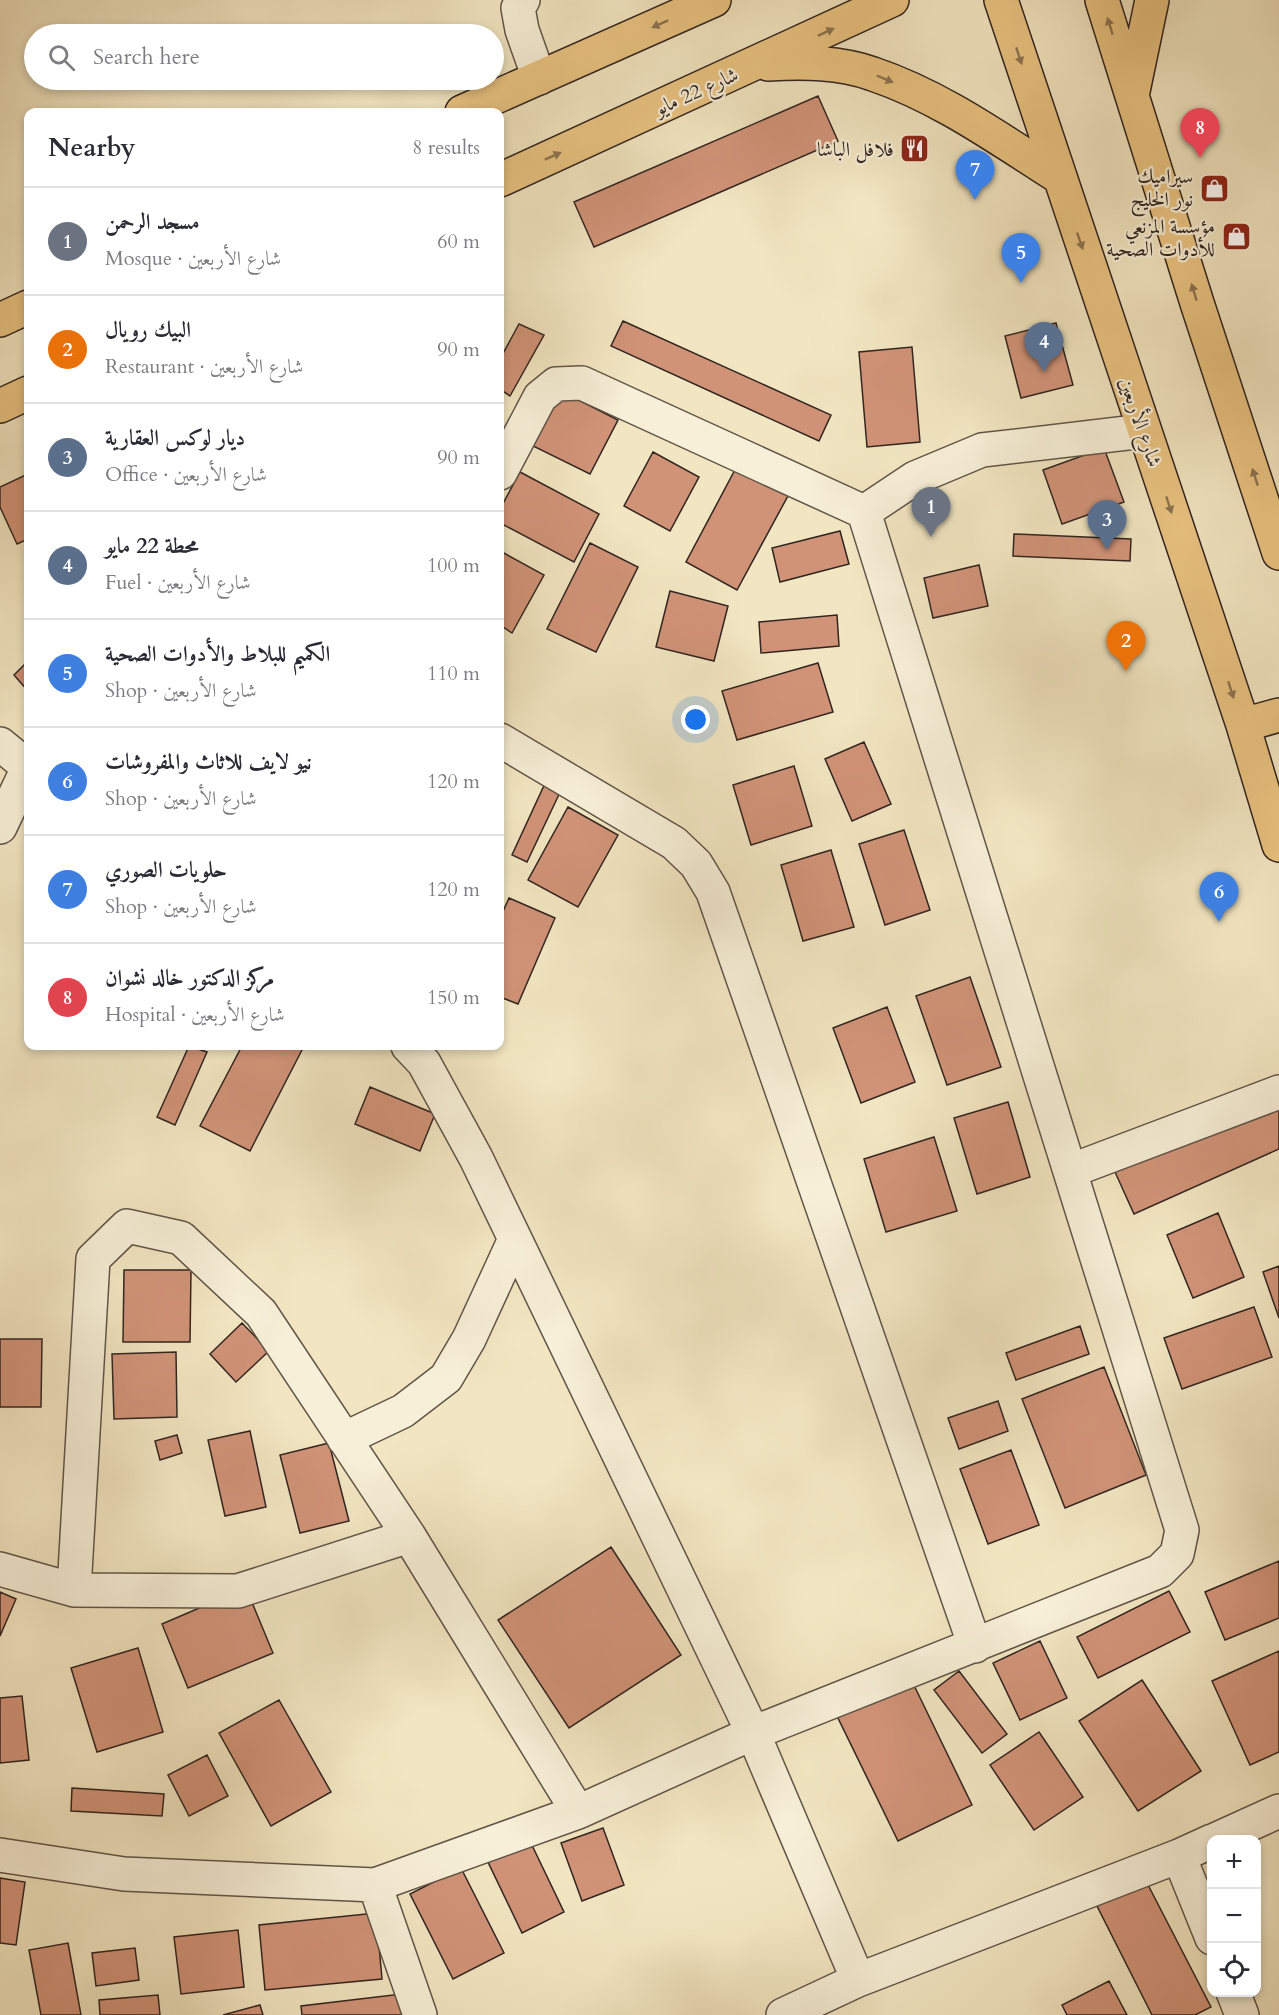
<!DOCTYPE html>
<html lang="en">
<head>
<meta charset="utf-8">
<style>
  :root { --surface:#fff; --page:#f2f2f3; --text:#2b2b33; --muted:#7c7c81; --line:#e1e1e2; --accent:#8f2418 }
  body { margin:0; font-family:Cardo,Amiri,serif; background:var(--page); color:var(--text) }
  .controls { position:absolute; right:18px; bottom:18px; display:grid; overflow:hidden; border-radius:12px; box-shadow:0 3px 9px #0003 }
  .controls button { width:54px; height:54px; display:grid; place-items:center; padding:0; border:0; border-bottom:2px solid var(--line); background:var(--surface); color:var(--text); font:30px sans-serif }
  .you { position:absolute; left:696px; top:720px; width:21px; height:21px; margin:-15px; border:4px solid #fff; border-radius:50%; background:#1a73e8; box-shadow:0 0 0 9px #1a73e833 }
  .badge { display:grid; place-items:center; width:39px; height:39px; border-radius:50%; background:var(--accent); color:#fff; font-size:20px; font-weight:700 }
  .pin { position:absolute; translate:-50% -50px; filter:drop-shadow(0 2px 3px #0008) }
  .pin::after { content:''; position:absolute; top:32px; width:21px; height:18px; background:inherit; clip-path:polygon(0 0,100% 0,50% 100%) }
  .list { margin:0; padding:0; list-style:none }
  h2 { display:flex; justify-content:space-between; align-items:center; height:78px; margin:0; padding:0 24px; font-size:26px }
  h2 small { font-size:20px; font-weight:400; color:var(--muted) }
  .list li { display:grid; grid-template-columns:39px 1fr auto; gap:18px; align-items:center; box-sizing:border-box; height:108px; padding:0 24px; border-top:2px solid var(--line) }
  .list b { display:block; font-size:22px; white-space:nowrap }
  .list p { margin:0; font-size:20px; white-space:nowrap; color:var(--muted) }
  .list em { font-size:20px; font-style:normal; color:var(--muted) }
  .icon { flex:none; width:33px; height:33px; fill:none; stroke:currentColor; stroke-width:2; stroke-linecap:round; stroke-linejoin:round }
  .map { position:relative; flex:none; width:1279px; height:2015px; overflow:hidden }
  .search { position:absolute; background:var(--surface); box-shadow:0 3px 9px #0003; left:24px; top:24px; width:480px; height:66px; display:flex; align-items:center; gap:15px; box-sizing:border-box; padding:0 21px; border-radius:33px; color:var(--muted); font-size:22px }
  .panel { position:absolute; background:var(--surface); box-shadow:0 3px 9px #0003; left:24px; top:108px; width:480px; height:942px; border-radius:12px }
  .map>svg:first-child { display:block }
</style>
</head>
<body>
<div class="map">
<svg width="1279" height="2015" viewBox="0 0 1279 2015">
  <rect width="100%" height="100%" fill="#f2e6c2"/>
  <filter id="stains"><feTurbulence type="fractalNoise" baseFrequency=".00333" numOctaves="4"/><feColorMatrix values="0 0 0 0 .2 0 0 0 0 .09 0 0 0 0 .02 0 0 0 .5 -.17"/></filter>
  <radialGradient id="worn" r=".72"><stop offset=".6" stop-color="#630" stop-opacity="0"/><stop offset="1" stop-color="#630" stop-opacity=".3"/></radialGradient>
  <!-- building -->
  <path fill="#d19378" stroke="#31251f" stroke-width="1.5" d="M818,96l20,45 -244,106 -20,-45z
    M623,321l208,94 -12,26 -208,-95z
    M1056,323l17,62 -52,13 -16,-62z
    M519,324l25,11 -34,61 -10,-7v-30z
    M912,347l8,95 -53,5 -8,-95z
    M559,390l59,30 -28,54 -59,-29z
    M1104,448l20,54 -62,22 -19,-54z
    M653,452l46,25 -29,54 -46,-25z
    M737,466l52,28 -52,96 -51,-28z
    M520,472l79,42 -25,48 -74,-39v-14z
    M28,474v65l-11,5 -17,-37v-20z
    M840,531l9,33 -69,18 -8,-34z
    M1014,534l117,5 -1,22 -117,-5z
    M590,543l48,24 -42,85 -49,-23z
    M502,552l42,23 -32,58 -12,-8v-69z
    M979,565l9,41 -55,12 -9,-40z
    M670,591l58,15 -14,55 -58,-14z
    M837,615l2,31 -78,7 -2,-31z
    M28,661v30l-14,-16z
    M818,663l15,49 -96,28 -15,-49z
    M864,742l27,62 -39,17 -27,-62z
    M794,766l18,60 -61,19 -18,-60z
    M547,779l16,7 -36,76 -15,-7z
    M568,807l50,28 -40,72 -50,-27z
    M904,830l26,80 -45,15 -26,-81z
    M831,850l23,77 -51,14 -22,-76z
    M509,898l46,20 -37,86 -18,-7v-79z
    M970,977l31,90 -54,18 -31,-89z
    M887,1007l28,75 -54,21 -28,-75z
    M189,1046l18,6 -32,73 -18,-8z
    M242,1046h62l-54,105 -50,-25z
    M370,1087l65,27 -15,37 -65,-27z
    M1279,1099v50l-145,65 -19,-42z
    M1008,1102l22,75 -53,17 -23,-76z
    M934,1137l23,74 -71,21 -22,-73z
    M1218,1213l26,64 -51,21 -26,-63z
    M1279,1266v52l-16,-46z
    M124,1270h67l-1,72h-67z
    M1254,1307l18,50 -90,32 -18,-51z
    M242,1323l27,28 -33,31 -26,-28z
    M1080,1326l9,28 -73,26 -10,-27z
    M0,1339h42l-1,68h-41z
    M176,1352l1,65 -63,2 -2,-65z
    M1104,1367l42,108 -81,33 -43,-109z
    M998,1401l10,30 -49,18 -11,-31z
    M250,1431l16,76 -41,9 -17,-76z
    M177,1435l5,18 -22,7 -5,-19z
    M329,1443l20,78 -49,12 -20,-78z
    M1011,1450l28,75 -51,19 -28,-75z
    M611,1547l70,108 -112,73 -71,-108z
    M1279,1561v57l-54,22 -20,-48z
    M246,1588l27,65 -85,35 -26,-64z
    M1169,1591l21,41 -92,46 -21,-41z
    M0,1592l16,7 -16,37z
    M1040,1641l27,57 -47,22 -27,-57z
    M138,1648l25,84 -66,20 -26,-84z
    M1279,1651v101l-29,13 -38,-84z
    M959,1671l48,63 -25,19 -48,-63z
    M910,1677l62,128 -74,36 -62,-127z
    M1142,1680l59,91 -63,40 -59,-90z
    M22,1696l7,64 -29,3v-65z
    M279,1700l52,92 -60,34 -52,-93z
    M1039,1732l44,65 -49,33 -44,-65z
    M207,1755l21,41 -39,20 -21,-41z
    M72,1788l92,6 -2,22 -91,-5z
    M603,1828l21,57 -42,16 -21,-58z
    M529,1839l35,73 -42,21 -35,-73z
    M461,1868l43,85 -51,26 -43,-85z
    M0,1878l25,4 -9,63 -16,-2z
    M1146,1881l65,126 -16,8h-43l-55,-109z
    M376,1913l6,66 -117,11 -6,-65z
    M238,1930l6,57 -63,7 -7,-57z
    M68,1943l13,72h-40l-12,-65z
    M135,1948l4,32 -43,6 -4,-33z
    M1109,1981l18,34h-60l-5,-10z
    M410,1993l3,22h-111l-1,-9z
    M158,1995l2,20h-60l-1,-15z
    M260,2005l3,10h-40z"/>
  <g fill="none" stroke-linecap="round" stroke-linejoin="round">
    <defs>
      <path id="minor" d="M523,0l-5,8 4,22 17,48
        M864,512l51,-34 67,-28 162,-19
        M500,740l174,103 22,21 17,28 262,754
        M0,744l28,23
        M0,827l28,-59
        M408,1046l16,17 52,95 277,575 105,247
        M1070,1171l209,-79
        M344,1439l59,-28 43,-33 23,-39 46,-100
        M0,1569l74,21 164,1 171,-55
        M74,1590l19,-331 34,-33 54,12 80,75 148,223 169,276
        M1215,1840l64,-29
        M0,1855l124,19 251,11 203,-73 175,-79 407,-162 17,-17 5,-24 -318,-1018 -282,-129 -26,1 -16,13 -40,76
        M1179,1856l33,82
        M375,1885l45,130
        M1233,1992l9,23
        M783,2015l75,-35 321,-124 33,-15"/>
      <path id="major" d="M1001,0l242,725 36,120
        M1102,0l95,303 82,250
        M768,64c35,-2 72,-2 105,10 68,23 126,65 186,103
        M1133,91l19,-91
        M462,112l252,-112
        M500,180l392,-180
        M0,320l28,-13
        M0,406l28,-13
        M1243,725l36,-10"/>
    </defs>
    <!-- minor casing -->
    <use href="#minor" stroke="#615548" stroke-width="36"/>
    <!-- major casing -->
    <use href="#major" stroke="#31251f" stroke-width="36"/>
    <!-- minor -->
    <use href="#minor" stroke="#f7efd7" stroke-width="33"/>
    <!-- major -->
    <use href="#major" stroke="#e9c381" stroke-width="33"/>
  </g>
  <!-- one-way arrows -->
  <defs><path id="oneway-solid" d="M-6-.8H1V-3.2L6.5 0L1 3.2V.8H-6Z" transform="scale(1.5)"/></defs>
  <g fill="#8d7450">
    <use href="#oneway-solid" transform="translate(660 24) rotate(156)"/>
    <use href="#oneway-solid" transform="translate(1110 26) rotate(-107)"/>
    <use href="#oneway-solid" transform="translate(826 32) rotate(-25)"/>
    <use href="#oneway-solid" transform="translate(1019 56) rotate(72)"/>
    <use href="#oneway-solid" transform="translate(885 79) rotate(23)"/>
    <use href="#oneway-solid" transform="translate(553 156) rotate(-24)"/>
    <use href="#oneway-solid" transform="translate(1080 241) rotate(71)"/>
    <use href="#oneway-solid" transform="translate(1194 292) rotate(-107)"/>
    <use href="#oneway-solid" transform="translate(1255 477) rotate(-108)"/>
    <use href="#oneway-solid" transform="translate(1169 505) rotate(72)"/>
    <use href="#oneway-solid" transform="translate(1231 690) rotate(72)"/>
  </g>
  <!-- icons -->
  <defs>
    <symbol id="restaurant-square" viewBox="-11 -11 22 22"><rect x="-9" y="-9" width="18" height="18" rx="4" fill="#8f2418" stroke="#f7efd7"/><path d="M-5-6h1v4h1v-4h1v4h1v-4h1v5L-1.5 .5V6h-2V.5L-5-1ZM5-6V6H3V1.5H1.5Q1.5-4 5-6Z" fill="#fff"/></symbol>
    <symbol id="shop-square" viewBox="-11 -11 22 22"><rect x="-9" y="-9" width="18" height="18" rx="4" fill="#8f2418" stroke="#f7efd7"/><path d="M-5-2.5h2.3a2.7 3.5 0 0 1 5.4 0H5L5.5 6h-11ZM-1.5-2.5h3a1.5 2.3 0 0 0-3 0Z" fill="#fff"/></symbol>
  </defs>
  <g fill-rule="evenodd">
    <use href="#restaurant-square" x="898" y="132" width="33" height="33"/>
    <use href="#shop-square" x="1198" y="172" width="33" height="33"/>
    <use href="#shop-square" x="1220" y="220" width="33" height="33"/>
  </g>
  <g text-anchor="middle" stroke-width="4.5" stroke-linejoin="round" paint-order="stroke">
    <!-- street labels -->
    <g font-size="20" fill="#31251f" stroke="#f7efd7">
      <text transform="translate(696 91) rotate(-24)" y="7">شارع 22 مايو</text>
      <text transform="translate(1141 422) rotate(71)" y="7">شارع الأربعين</text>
    </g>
    <!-- poi labels -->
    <g font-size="20" fill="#31251f" stroke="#f7efd7" text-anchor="end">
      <text x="894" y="156">فلافل الباشا</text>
      <text x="1193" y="183">سيراميك<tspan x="1193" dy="23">نور الخليج</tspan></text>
      <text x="1215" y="233">مؤسسة المزنعي<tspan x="1215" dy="23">للأدوات الصحية</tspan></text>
    </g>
  </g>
  <rect width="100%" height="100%" filter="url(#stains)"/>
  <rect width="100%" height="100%" fill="url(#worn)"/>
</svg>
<div class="controls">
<button>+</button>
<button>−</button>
<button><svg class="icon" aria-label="locate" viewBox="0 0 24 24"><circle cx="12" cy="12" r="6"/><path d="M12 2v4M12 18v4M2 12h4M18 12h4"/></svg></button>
</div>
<div class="you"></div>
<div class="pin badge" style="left:931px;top:537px;background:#6b7280">1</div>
<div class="pin badge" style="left:1126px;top:671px;background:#e8710a">2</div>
<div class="pin badge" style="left:1107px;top:550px;background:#5c6f8a">3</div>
<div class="pin badge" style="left:1044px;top:372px;background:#5c6f8a">4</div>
<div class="pin badge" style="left:1021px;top:283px;background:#3f7fe0">5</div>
<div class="pin badge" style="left:1219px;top:922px;background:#3f7fe0">6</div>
<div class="pin badge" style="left:975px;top:200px;background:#3f7fe0">7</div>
<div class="pin badge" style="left:1200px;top:158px;background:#e0444e">8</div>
<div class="search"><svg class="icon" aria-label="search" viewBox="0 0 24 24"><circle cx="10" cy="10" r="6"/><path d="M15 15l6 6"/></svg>Search here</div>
<section class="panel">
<h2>Nearby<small>8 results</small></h2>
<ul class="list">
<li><span class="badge" style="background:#6b7280">1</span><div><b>مسجد الرحمن</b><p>Mosque · شارع الأربعين</p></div><em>60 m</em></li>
<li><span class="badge" style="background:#e8710a">2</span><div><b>البيك رويال</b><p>Restaurant · شارع الأربعين</p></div><em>90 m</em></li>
<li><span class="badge" style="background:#5c6f8a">3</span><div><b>ديار لوكس العقارية</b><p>Office · شارع الأربعين</p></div><em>90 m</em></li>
<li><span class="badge" style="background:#5c6f8a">4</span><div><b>محطة 22 مايو</b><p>Fuel · شارع الأربعين</p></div><em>100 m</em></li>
<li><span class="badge" style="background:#3f7fe0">5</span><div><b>الكميم للبلاط والأدوات الصحية</b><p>Shop · شارع الأربعين</p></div><em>110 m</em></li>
<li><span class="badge" style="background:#3f7fe0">6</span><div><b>نيو لايف للاثاث والمفروشات</b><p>Shop · شارع الأربعين</p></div><em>120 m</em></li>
<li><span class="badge" style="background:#3f7fe0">7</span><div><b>حلويات الصوري</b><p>Shop · شارع الأربعين</p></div><em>120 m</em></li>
<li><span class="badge" style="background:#e0444e">8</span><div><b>مركز الدكتور خالد نشوان</b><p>Hospital · شارع الأربعين</p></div><em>150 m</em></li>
</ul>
</section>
</div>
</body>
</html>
